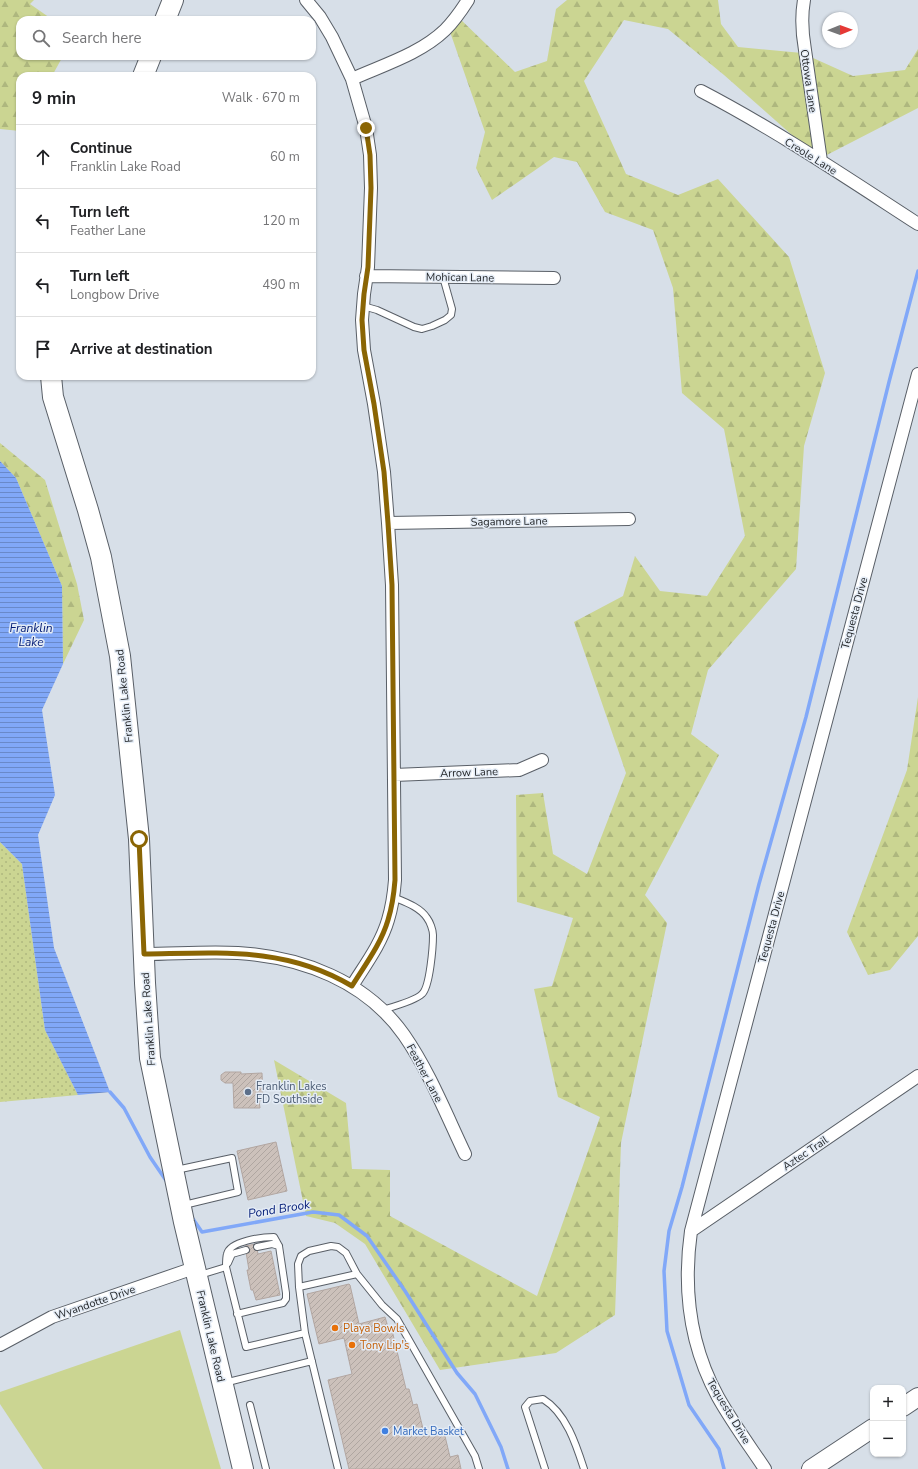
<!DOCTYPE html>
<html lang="en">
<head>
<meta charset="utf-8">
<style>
  :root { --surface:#fff; --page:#f6f6f6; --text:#202124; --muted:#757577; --line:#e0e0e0 }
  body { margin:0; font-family:"Nunito Sans",sans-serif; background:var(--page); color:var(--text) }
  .controls { position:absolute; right:12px; bottom:12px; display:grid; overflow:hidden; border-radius:8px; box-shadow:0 1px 3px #0004 }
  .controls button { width:36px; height:36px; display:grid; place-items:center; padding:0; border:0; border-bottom:1px solid var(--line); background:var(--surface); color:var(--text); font:20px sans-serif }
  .compass { position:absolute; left:822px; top:12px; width:36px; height:36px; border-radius:50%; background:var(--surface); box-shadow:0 1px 3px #0004; rotate:89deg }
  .stop { position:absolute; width:12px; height:12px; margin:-9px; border:3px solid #8a6504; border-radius:50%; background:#fff }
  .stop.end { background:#8a6504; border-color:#fff; box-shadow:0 1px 4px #0008 }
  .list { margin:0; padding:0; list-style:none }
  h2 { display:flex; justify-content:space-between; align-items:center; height:52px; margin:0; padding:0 16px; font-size:17px }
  h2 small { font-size:13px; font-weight:400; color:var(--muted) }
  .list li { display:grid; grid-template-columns:26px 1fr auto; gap:12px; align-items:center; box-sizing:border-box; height:64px; padding:0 16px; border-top:1px solid var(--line) }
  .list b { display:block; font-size:15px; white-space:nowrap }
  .list p { margin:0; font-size:13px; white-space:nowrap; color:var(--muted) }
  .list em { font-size:13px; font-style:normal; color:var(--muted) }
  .icon { flex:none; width:22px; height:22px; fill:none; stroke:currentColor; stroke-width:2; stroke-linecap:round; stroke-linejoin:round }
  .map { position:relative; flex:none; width:918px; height:1469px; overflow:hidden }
  .search { position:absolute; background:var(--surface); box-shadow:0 1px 3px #0004; left:16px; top:16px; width:300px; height:44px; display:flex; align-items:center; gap:10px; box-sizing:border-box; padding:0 14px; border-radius:12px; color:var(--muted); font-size:15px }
  .panel { position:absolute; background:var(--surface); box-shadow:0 1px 3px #0004; left:16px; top:72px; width:300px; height:308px; border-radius:12px }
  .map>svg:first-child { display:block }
</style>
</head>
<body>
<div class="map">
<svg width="918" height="1469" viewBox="0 0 918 1469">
  <defs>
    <pattern id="green-dots" width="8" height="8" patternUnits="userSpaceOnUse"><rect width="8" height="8" fill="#cbd592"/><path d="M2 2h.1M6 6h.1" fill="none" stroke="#aeb77e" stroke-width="1.8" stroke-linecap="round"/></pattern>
    <pattern id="forest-firs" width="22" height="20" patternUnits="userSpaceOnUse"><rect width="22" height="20" fill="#cbd592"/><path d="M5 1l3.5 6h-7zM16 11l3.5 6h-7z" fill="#aeb77e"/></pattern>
    <pattern id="water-rules" width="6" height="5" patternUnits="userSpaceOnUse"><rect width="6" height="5" fill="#81a8f8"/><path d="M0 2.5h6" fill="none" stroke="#6989c9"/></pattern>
    <pattern id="building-hatch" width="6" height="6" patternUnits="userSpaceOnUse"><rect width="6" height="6" fill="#ccc1bb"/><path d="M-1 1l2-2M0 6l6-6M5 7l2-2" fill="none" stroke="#afa6a1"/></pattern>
  </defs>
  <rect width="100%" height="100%" fill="#d7dfe8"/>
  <!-- green -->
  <path fill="url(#green-dots)" d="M0,842l22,22 23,166 33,65 -78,7z"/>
  <!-- forest -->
  <path fill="url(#forest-firs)" d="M0,0h34l-4,4 23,16h-33v36h43l-11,20h-32v55l-20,-2z
    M567,0h151l3,24 17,23 64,6 51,23 52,-6 13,-21v59l-99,51 -95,-84 -56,-46 -44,-9 -40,61 42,93 52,21 40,-16 71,78 36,116 -21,73 -8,123 -88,101 -17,64 28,21 -74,140 22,28 -46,220 -6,172 -59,38 -116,17 -75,-126 -30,-21 -29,-7 -32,-156 72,43 6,66 38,1v46l147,80 63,-179 -42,-20 -24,-108 18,-3 21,-68 -56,-16 -1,-107 27,-2 10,61 34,20 39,-101 -52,-151 49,-26 12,-40 25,35 47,5 38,-60 -21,-107 -42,-36 -9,-105 -20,-58 -48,-18 -28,-50 -23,-5 -62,43 -16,-32 9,-36 -36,-103 8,-13 58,56 32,-11 9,-52z
    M0,443l45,37 32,104 7,36 -21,44 -1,-78 -46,-108 -16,-17z
    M918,697v239l-28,34 -22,5 -21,-43 60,-162z"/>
  <!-- pitch -->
  <path fill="#cbd592" d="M180,1330l41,139h-178l-43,-65v-12z"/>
  <!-- water -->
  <path fill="url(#water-rules)" d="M0,461l16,17 46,108 1,78 -21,46 13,85 -17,40 16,113 56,144 -32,3 -33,-65 -23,-166 -22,-22z"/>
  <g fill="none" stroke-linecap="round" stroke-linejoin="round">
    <!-- stream -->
    <path stroke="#81a8f8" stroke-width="3.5" d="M110,1092l14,16 26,49 17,25
      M191,1216l11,16 111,-20 26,3 28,21 38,55 52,82 18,21 26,53 7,22
      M724,1469l-5,-20 -30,-44 -22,-74 -3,-60 5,-40 13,-44 77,-303 47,-167 83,-335 29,-111"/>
  </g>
  <!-- building -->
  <path fill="url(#building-hatch)" stroke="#b2a6a1" d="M225,1072h16v2l21,-1 1,27 -4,1 1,7h-26l-1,-25h-8l-4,-3v-5z
    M276,1142l11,49 -39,9 -11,-49z
    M256,1244l2,10 13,-3 9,44 -24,5 -3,-10h-2l-4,-20h2l-4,-24z
    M349,1284l1,1 9,39 26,-7 3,10 3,-1 15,63h3l4,16 4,-1 8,33 19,-5 6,25 8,-2 3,14h-112l-21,-89 24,-6 -8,-36 -25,6 -12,-50z"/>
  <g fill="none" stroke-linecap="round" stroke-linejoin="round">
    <defs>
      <path id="service" d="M363,306l14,4 37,17 8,2 10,-3 13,-6 6,-5 1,-6 -9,-32
        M382,1010c10,-3 33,-9 40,-16 8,-7 11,-48 11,-59 0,-5 -3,-13 -6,-17 -7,-11 -22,-16 -34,-21
        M176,1170l56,-12 6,34 -54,13
        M257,1247l15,-3 7,2
        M228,1263l4,-9 14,-4
        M226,1267c0,-4 0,-10 1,-13 3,-13 35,-17 47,-17l5,9 7,47v6l-3,4 -46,11
        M200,1275l26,-8 20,80 59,-14
        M299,1287l58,-13
        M224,1383l88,-22
        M250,1405l16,64
        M338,1469l-33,-136 -6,-46 -1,-23 3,-8 8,-5 22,-5 7,1 8,6 11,21 25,31 15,14 78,137 4,13
        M545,1469l-20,-62 5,-6 13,-2c23,14 33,45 41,70"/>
      <path id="minor" d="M306,0l14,17 12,20 20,42 14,49 4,27 1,33 -3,79 -4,27 -2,26 2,30 10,54 10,68 4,51 4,62 3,295c-1,13 -3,27 -7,40 -7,24 -23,45 -36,66
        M804,0c-3,17 -2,33 1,50l16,111
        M352,79c31,-14 68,-25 93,-49 9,-9 16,-19 23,-30
        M701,91c75,39 146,87 217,133
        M366,276l188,2
        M388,523l241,-4
        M394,775l125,-5 23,-10
        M144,954c30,0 64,-3 94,-1 64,4 128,28 166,82 25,36 42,79 61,119
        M691,1231l227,-155
        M0,1345l52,-28 142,-49
        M765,1469c-16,-24 -33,-47 -47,-72 -28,-51 -35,-109 -27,-166l227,-857"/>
      <path id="secondary" d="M903,1407l15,-10
        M811,1469l62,-41"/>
      <path id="primary" d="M165,20l8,-20
        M143,76l8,-20
        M51,376l2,21 35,113 13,47 19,99 19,183 6,144 5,75 34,164 59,247"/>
    </defs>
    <!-- service casing -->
    <use href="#service" stroke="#595f67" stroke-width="8"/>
    <!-- minor casing -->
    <use href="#minor" stroke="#595f67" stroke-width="14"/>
    <!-- secondary casing -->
    <use href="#secondary" stroke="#595f67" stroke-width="20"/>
    <!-- primary casing -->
    <use href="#primary" stroke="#595f67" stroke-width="22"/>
    <!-- service -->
    <use href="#service" stroke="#fff" stroke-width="6"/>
    <!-- minor -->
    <use href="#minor" stroke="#fff" stroke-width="12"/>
    <!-- secondary -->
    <use href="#secondary" stroke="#fff" stroke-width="18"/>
    <!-- primary -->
    <use href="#primary" stroke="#fff" stroke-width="20"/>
  </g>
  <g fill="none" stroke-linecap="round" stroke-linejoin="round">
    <!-- route -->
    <path stroke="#8a6504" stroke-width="5" d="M139,839l5,115c74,-1 141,-8 208,32 13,-21 29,-42 36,-66 4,-13 6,-27 7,-40l-3,-295 -4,-62 -4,-51 -10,-68 -10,-54 -2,-30 2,-26 4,-27 3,-79 -1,-33 -4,-27"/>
  </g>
  <!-- markers -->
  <circle fill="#5c6f8a" stroke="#e4ecf6" stroke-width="1.5" cx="248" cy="1092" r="4"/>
  <g fill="#e8710a" stroke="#e4ecf6" stroke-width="1.5">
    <circle cx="335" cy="1328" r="4"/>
    <circle cx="352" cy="1345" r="4"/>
  </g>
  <circle fill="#3f7fe0" stroke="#e4ecf6" stroke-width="1.5" cx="385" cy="1431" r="4"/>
  <g text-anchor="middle" stroke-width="3" stroke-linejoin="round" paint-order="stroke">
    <!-- street labels -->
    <g font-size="11" fill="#25282b" stroke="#e4ecf6">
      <text transform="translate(809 81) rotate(82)" y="4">Ottowa Lane</text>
      <text transform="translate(811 156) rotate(32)" y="4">Creole Lane</text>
      <text transform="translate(460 277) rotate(1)" y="4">Mohican Lane</text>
      <text transform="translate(509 521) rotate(-1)" y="4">Sagamore Lane</text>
      <text transform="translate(854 613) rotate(-75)" y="4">Tequesta Drive</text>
      <text transform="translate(124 696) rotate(-96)" y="4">Franklin Lake Road</text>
      <text transform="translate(469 772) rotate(-2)" y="4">Arrow Lane</text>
      <text transform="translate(771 927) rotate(-75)" y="4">Tequesta Drive</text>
      <text transform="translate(148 1019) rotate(-94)" y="4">Franklin Lake Road</text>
      <text transform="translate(425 1073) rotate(62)" y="4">Feather Lane</text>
      <text transform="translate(805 1153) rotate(-34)" y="4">Aztec Trail</text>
      <text transform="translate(95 1302) rotate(-19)" y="4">Wyandotte Drive</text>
      <text transform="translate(211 1336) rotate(77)" y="4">Franklin Lake Road</text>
      <text transform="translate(729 1411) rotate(59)" y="4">Tequesta Drive</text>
    </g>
    <!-- service labels -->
    <g font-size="11" fill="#4e5e75" stroke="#e4ecf6" text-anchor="start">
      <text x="256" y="1090">Franklin Lakes<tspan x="256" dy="13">FD Southside</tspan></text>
    </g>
    <!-- food labels -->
    <g font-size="11" fill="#c56008" stroke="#e4ecf6" text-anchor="start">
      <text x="343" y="1332">Playa Bowls</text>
      <text x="360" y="1349">Tony Lip's</text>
    </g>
    <!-- shop labels -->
    <g font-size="11" fill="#366cbe" stroke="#e4ecf6" text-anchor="start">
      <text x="393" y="1435">Market Basket</text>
    </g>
    <!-- water labels -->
    <g font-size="12" font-style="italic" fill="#011a75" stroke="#e4ecf6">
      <text x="31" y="632">Franklin<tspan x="31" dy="14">Lake</tspan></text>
      <text transform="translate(279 1209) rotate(-9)" y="4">Pond Brook</text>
    </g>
  </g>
</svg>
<div class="controls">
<button>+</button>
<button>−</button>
</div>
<svg class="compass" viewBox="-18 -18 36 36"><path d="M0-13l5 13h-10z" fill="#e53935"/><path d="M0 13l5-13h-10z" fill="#757577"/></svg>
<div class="stop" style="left:139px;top:839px"></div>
<div class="stop end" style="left:366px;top:128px"></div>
<div class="search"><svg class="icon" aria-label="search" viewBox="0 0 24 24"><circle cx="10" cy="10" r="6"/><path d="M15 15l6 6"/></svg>Search here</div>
<section class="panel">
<h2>9 min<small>Walk · 670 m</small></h2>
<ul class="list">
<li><svg class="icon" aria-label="ahead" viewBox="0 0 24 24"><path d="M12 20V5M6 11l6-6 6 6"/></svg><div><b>Continue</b><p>Franklin Lake Road</p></div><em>60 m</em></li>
<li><svg class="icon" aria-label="left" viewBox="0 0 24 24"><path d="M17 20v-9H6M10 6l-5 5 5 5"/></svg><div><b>Turn left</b><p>Feather Lane</p></div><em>120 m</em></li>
<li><svg class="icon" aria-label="left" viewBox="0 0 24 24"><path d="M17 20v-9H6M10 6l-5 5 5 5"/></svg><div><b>Turn left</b><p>Longbow Drive</p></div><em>490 m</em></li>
<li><svg class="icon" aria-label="arrive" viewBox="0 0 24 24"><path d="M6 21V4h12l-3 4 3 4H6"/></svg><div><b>Arrive at destination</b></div></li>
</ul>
</section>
</div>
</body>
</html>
